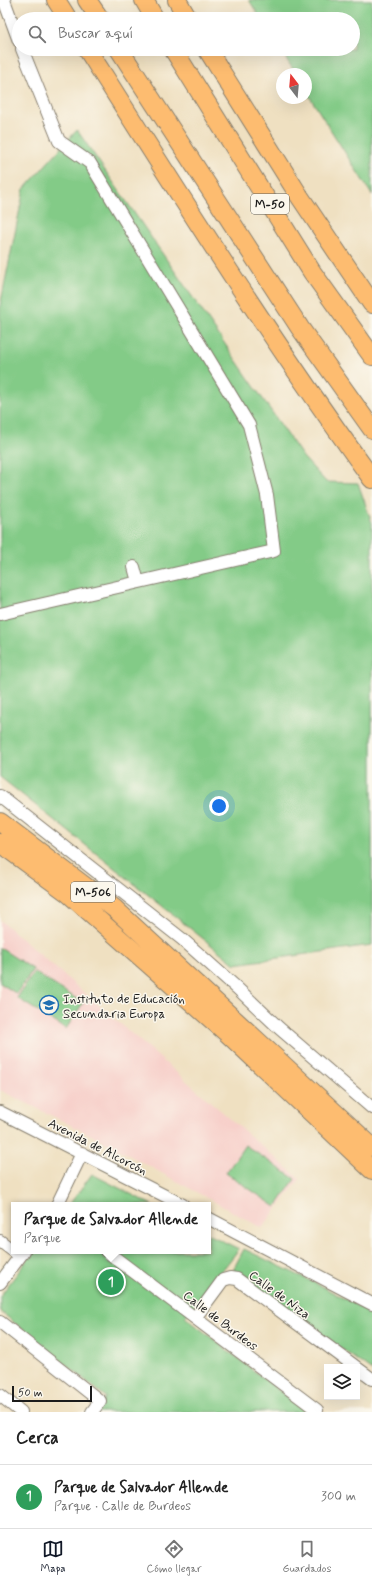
<!DOCTYPE html>
<html lang="es">
<head>
<meta charset="utf-8">
<style>
  :root { --surface:#fff; --page:#f6f6f6; --text:#222; --muted:#767676; --line:#e0e0e0; --accent:#111827 }
  body { margin:0; font-family:Mynerve,sans-serif; background:var(--page); color:var(--text) }
  .controls { position:absolute; right:12px; bottom:12px; display:grid; overflow:hidden; border-radius:0px; box-shadow:0 4px 16px #0002 }
  .controls button { width:36px; height:36px; display:grid; place-items:center; padding:0; border:0; border-bottom:1px solid var(--line); background:var(--surface); color:var(--text); font:20px sans-serif }
  .compass { position:absolute; left:276px; top:68px; width:36px; height:36px; border-radius:50%; background:var(--surface); box-shadow:0 4px 16px #0002; rotate:344deg }
  .scale { position:absolute; left:12px; bottom:10px; width:80px; box-sizing:border-box; padding-left:4px; border:2px solid #1c1c1c; border-top:0; font-size:11px; line-height:14px; white-space:nowrap; color:#1c1c1c; -webkit-text-stroke:3px #fbf7ec; paint-order:stroke }
  .you { position:absolute; left:219px; top:806px; width:14px; height:14px; margin:-10px; border:3px solid #fff; border-radius:50%; background:#1a73e8; box-shadow:0 0 0 6px #1a73e833 }
  .badge { display:grid; place-items:center; width:26px; height:26px; border-radius:50%; background:var(--accent); color:#fff; font-size:13px; font-weight:700 }
  .pin { position:absolute; translate:-50% -50%; border:2px solid #fff; box-shadow:0 1px 4px #0006 }
  .popup { position:absolute; left:11px; top:1202px; width:200px; height:52px; box-sizing:border-box; display:grid; place-content:center; border-radius:0px; background:var(--surface); filter:drop-shadow(0 1px 3px #0005); font-size:13px; white-space:nowrap; color:var(--muted) }
  .popup b { font-size:15px; color:var(--text) }
  .popup::after { content:''; position:absolute; left:50%; top:100%; margin-left:-8px; border:8px solid transparent; border-top-color:var(--surface) }
  .list { margin:0; padding:0; list-style:none }
  h2 { display:flex; justify-content:space-between; align-items:center; height:52px; margin:0; padding:0 16px; font-size:17px }
  h2 small { font-size:13px; font-weight:400; color:var(--muted) }
  .list li { display:grid; grid-template-columns:26px 1fr auto; gap:12px; align-items:center; box-sizing:border-box; height:64px; padding:0 16px; border-top:1px solid var(--line) }
  .list b { display:block; font-size:15px; white-space:nowrap }
  .list p { margin:0; font-size:13px; white-space:nowrap; color:var(--muted) }
  .list em { font-size:13px; font-style:normal; color:var(--muted) }
  .icon { flex:none; width:22px; height:22px; fill:none; stroke:currentColor; stroke-width:2; stroke-linecap:round; stroke-linejoin:round }
  .map { position:relative; flex:none; width:372px; height:1412px; overflow:hidden }
  .search { position:absolute; background:var(--surface); box-shadow:0 4px 16px #0002; left:12px; right:12px; top:12px; height:44px; display:flex; align-items:center; gap:10px; box-sizing:border-box; padding:0 14px; border-radius:22px; color:var(--muted); font-size:15px }
  .sheet { height:116px; background:var(--surface) }
  nav { display:flex; justify-content:space-around; align-items:center; box-sizing:border-box; height:56px; border-top:1px solid var(--line); background:var(--surface); font-size:11px; color:var(--muted) }
  nav a { display:grid; justify-items:center; gap:2px }
  nav .on { color:var(--accent) }
  .map>svg:first-child { display:block }
</style>
</head>
<body>
<div class="map">
<svg width="372" height="1412" viewBox="0 0 372 1412">
  <rect width="100%" height="100%" fill="#fbf7ec"/>
  <filter id="ink" filterUnits="userSpaceOnUse"><feTurbulence type="fractalNoise" baseFrequency=".025" numOctaves="2"/><feDisplacementMap in="SourceGraphic" scale="8" xChannelSelector="R" yChannelSelector="G"/><feConvolveMatrix kernelMatrix="1 2 1 2 8 2 1 2 1" color-interpolation-filters="sRGB"/></filter>
  <filter id="wash" filterUnits="userSpaceOnUse"><feTurbulence type="fractalNoise" baseFrequency=".012" numOctaves="4" result="noise"/><feDisplacementMap in="SourceGraphic" scale="16" xChannelSelector="R" yChannelSelector="G"/><feGaussianBlur stdDeviation="0.9" result="paint"/><feColorMatrix in="noise" values="0 0 0 0 0 0 0 0 0 0 0 0 0 0 0 0 0 1.4 0 .05"/><feComposite in="paint" operator="in"/></filter>
  <g filter="url(#wash)">
    <rect width="100%" height="100%" fill="#efe0c1"/>
    <!-- built -->
    <path fill="#f7d0ca" d="M0,920l300,259 -38,49 -157,-86 -105,-52z"/>
    <!-- green -->
    <path fill="#83cb87" stroke="#507452" d="M249,0h123v195l-66,-104v-17h-10l-16,-25h73v-30h-92z
      M77,130l226,327 23,25 32,1 14,40v422l-137,19 -235,-187v-471l24,-117z
      M0,948l33,21 -16,25 -17,-11z
      M34,972l49,31 -17,26 -49,-31z
      M245,1145l50,34 -19,28 -50,-34z
      M92,1174l60,31h-83z
      M208,1234l31,15 -54,68 119,93 -2,2h-206l10,-15 -106,-86v-15l34,-45h174z
      M244,1249l79,38 49,27v57l-138,-100v-3z"/>
  </g>
  <g filter="url(#ink)">
    <g fill="none" stroke-linecap="round" stroke-linejoin="round">
      <defs>
        <path id="minor" d="M4,0l15,41
          M134,567l4,15
          M0,614l274,-63 -7,-56 -18,-70 -159,-262 -31,-22 -37,-92
          M0,796l182,143 55,49 42,40 93,80
          M0,1112l183,93
          M57,1205l25,-52
          M208,1218l164,86
          M0,1241l20,15
          M106,1251l211,159 -1,2
          M0,1283l24,-32
          M195,1318l28,-38 7,-2 7,1 119,88
          M0,1322l100,79 -8,11
          M357,1368l15,11
          M0,1395l21,17"/>
        <path id="highway" d="M56,0l12,19
          M87,0l13,19
          M144,0l11,19
          M177,0l11,19
          M87,49c92,145 184,291 285,430
          M119,49l181,279 72,101
          M173,49l139,223 60,84
          M207,49l93,148 72,107
          M0,822l115,87 257,238
          M0,843l68,50 160,141 144,136"/>
      </defs>
      <!-- minor casing -->
      <use href="#minor" stroke="#867e6e" stroke-width="14"/>
      <!-- highway casing -->
      <use href="#highway" stroke="#867e6e" stroke-width="20"/>
      <!-- minor -->
      <use href="#minor" stroke="#fff" stroke-width="12"/>
      <!-- highway -->
      <use href="#highway" stroke="#fdbc6f" stroke-width="18"/>
    </g>
  </g>
  <!-- icons -->
  <defs>
    <symbol id="school-ring" viewBox="-11 -11 22 22"><circle r="9.5" fill="#fbf7ec" stroke="#1f6fb2" stroke-width="1.5"/><path d="M0-5L7-2L0 1L-7-2ZM-4 1L0 2.5L4 1V4Q0 6-4 4Z" fill="#1f6fb2"/></symbol>
  </defs>
  <g fill-rule="evenodd">
    <use href="#school-ring" x="38" y="994" width="22" height="22"/>
  </g>
  <g text-anchor="middle" stroke-width="3" stroke-linejoin="round" paint-order="stroke">
    <!-- shield labels -->
    <g fill="#fbf7ec" stroke="#5f5e5a" stroke-width="1">
      <rect x="251" y="194" width="38" height="20" rx="3"/>
      <rect x="71" y="882" width="44" height="20" rx="3"/>
    </g>
    <g font-size="12" font-weight="bold" fill="#1c1c1c">
      <text x="270" y="208">M-50</text>
      <text x="93" y="896">M-506</text>
    </g>
    <!-- poi labels -->
    <g font-size="13" fill="#1c1c1c" stroke="#fbf7ec" text-anchor="start">
      <text x="63" y="1003">Instituto de Educación<tspan x="63" dy="15">Secundaria Europa</tspan></text>
    </g>
    <!-- street labels -->
    <g font-size="13" fill="#1c1c1c" stroke="#fbf7ec">
      <text transform="translate(98 1146) rotate(27)" y="5">Avenida de Alcorcón</text>
      <text transform="translate(280 1294) rotate(36)" y="5">Calle de Niza</text>
      <text transform="translate(221 1320) rotate(37)" y="5">Calle de Burdeos</text>
    </g>
  </g>
</svg>
<div class="controls">
<button><svg class="icon" aria-label="layers" viewBox="0 0 24 24"><path d="M12 4l9 5-9 5-9-5zM3 14l9 5 9-5"/></svg></button>
</div>
<svg class="compass" viewBox="-18 -18 36 36"><path d="M0-13l5 13h-10z" fill="#e53935"/><path d="M0 13l5-13h-10z" fill="#767676"/></svg>
<div class="scale">50 m</div>
<div class="you"></div>
<div class="pin badge" style="left:111px;top:1282px;background:#2e9e5b">1</div>
<div class="popup"><b>Parque de Salvador Allende</b>Parque</div>
<div class="search"><svg class="icon" aria-label="search" viewBox="0 0 24 24"><circle cx="10" cy="10" r="6"/><path d="M15 15l6 6"/></svg>Buscar aquí</div>
</div>
<section class="sheet">
<h2>Cerca<small></small></h2>
<ul class="list">
<li><span class="badge" style="background:#2e9e5b">1</span><div><b>Parque de Salvador Allende</b><p>Parque · Calle de Burdeos</p></div><em>300 m</em></li>
</ul>
</section>
<nav>
<a class="on"><svg class="icon" aria-label="map" viewBox="0 0 24 24"><path d="M3 6l6-2 6 2 6-2v14l-6 2-6-2-6 2zM9 4v14M15 6v14"/></svg>Mapa</a>
<a><svg class="icon" aria-label="directions" viewBox="0 0 24 24"><path d="M12 3l9 9-9 9-9-9zM9 14v-3h6M13 9l2 2-2 2"/></svg>Cómo llegar</a>
<a><svg class="icon" aria-label="saved" viewBox="0 0 24 24"><path d="M7 4h10v16l-5-4-5 4z"/></svg>Guardados</a>
</nav>
</body>
</html>
